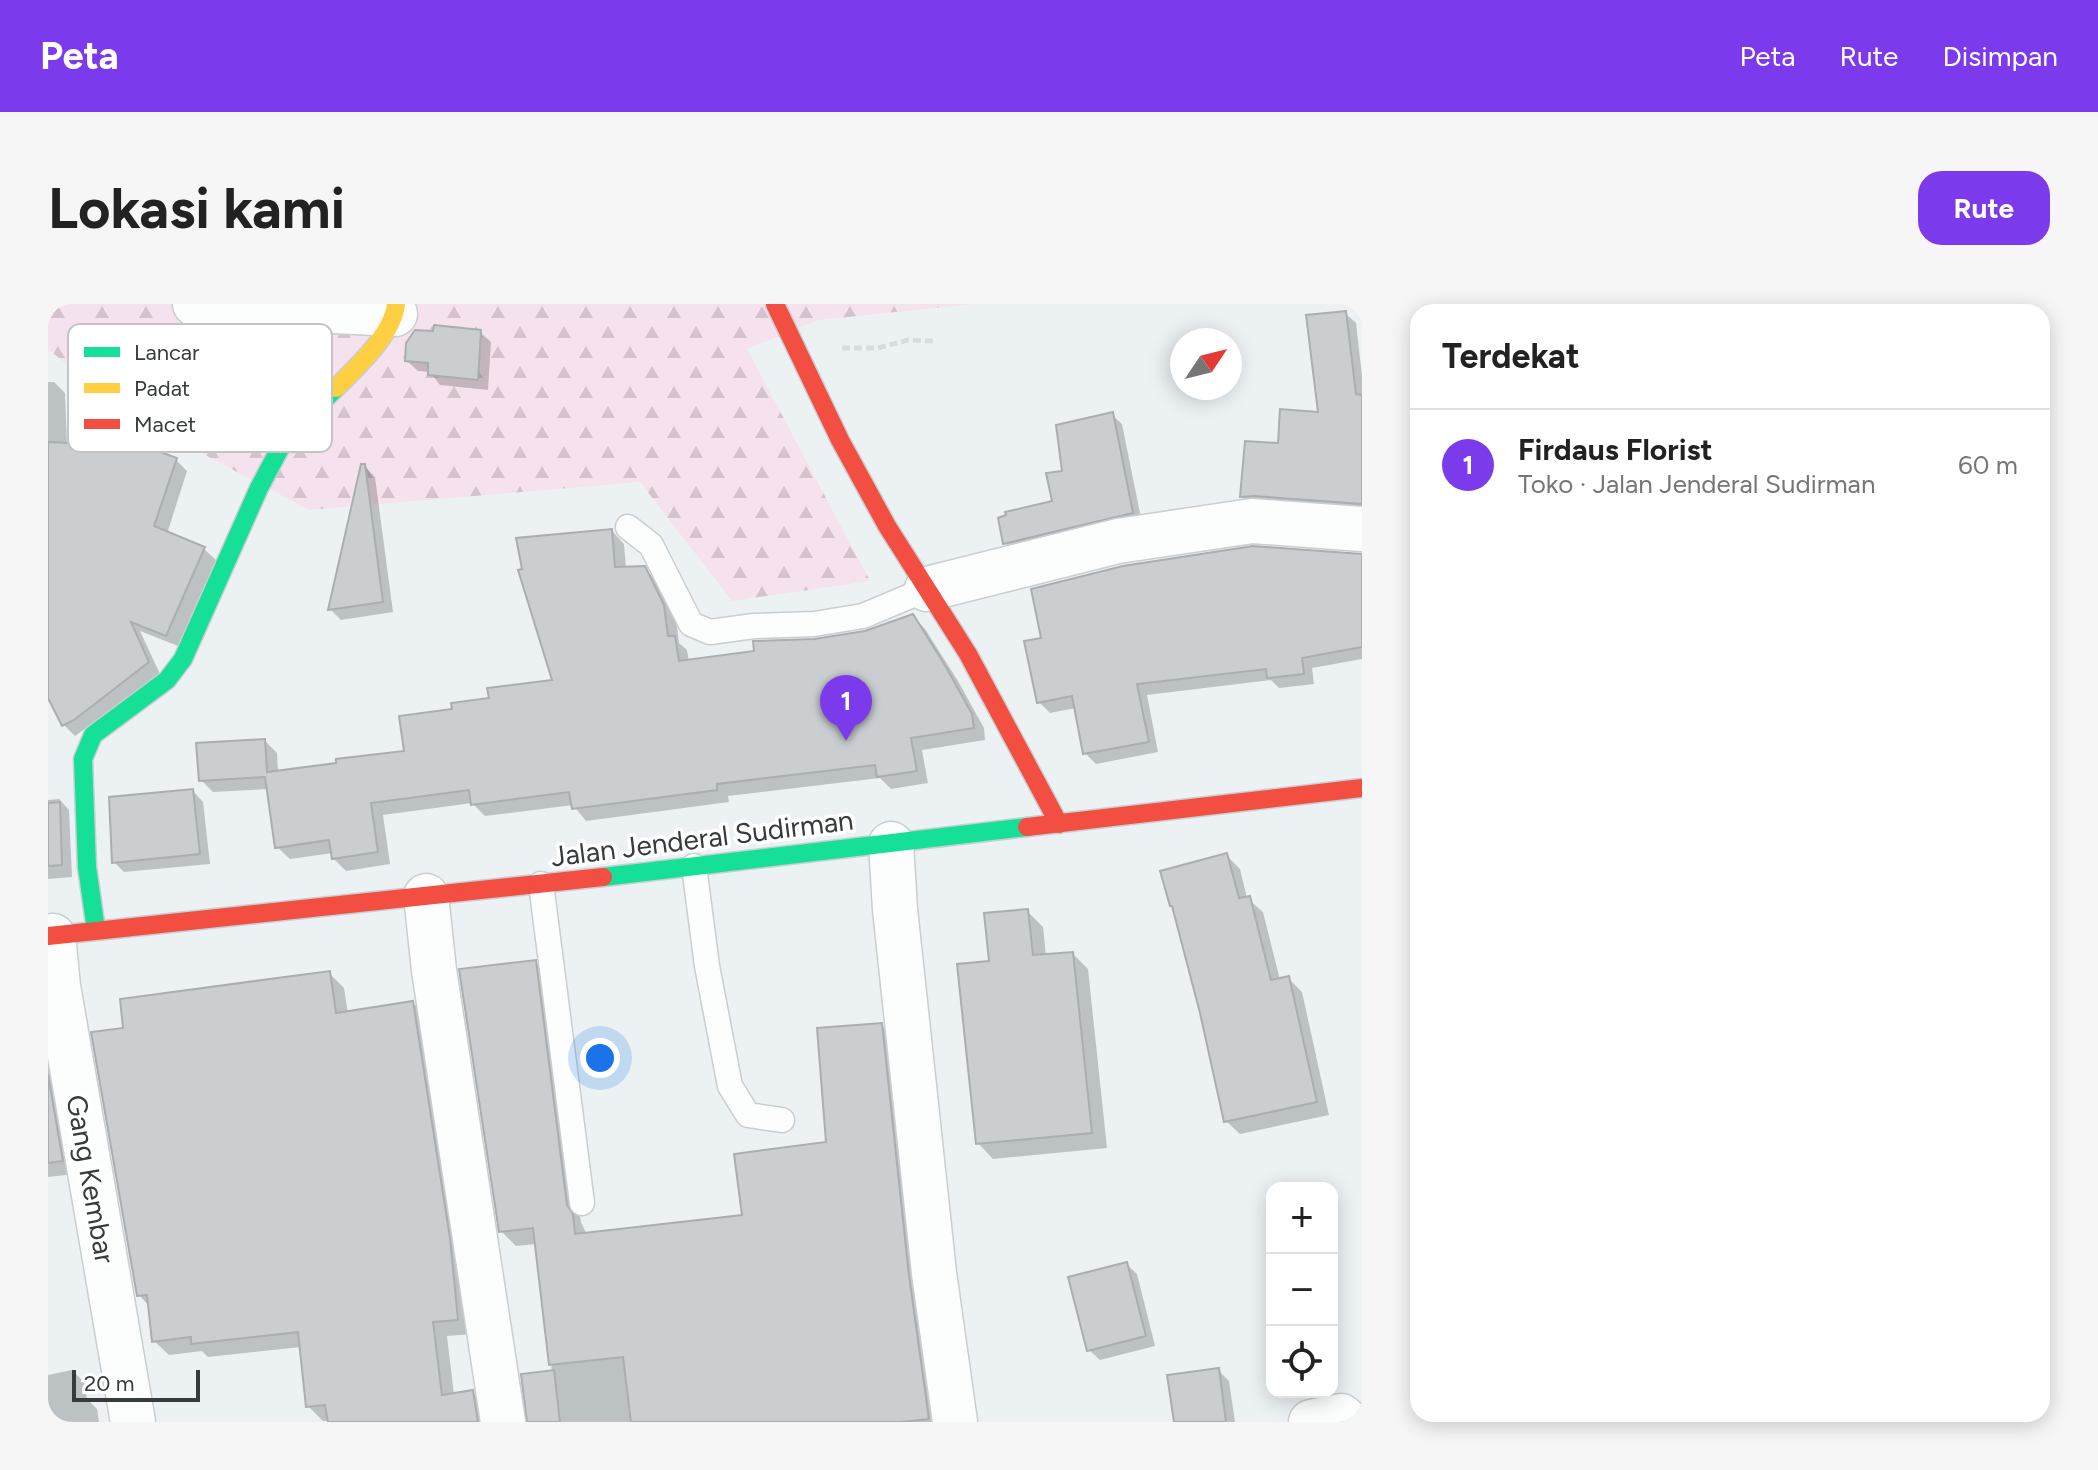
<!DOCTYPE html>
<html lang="id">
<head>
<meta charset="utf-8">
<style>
  :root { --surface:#fff; --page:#f6f6f6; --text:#222; --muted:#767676; --line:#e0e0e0; --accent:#7c3aed }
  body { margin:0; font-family:Figtree,sans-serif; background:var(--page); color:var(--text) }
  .controls { position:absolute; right:24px; bottom:24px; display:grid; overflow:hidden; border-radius:16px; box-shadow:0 4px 20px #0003 }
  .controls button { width:72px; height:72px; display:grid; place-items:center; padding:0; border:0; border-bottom:2px solid var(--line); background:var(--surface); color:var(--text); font:40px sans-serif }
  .compass { position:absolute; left:1122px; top:24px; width:72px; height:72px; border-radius:50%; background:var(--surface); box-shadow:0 4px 20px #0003; rotate:55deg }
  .scale { position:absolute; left:24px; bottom:20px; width:128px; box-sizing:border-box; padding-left:8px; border:4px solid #363b3c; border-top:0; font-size:22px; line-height:28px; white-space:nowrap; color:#363b3c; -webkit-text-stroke:6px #fff; paint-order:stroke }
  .you { position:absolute; left:552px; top:754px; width:28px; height:28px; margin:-20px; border:6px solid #fff; border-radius:50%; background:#1a73e8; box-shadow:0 0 0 12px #1a73e833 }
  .badge { display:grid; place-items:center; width:52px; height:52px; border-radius:50%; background:var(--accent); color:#fff; font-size:26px; font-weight:700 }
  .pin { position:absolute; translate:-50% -66px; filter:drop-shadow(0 2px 4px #0008) }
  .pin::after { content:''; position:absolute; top:42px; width:28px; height:24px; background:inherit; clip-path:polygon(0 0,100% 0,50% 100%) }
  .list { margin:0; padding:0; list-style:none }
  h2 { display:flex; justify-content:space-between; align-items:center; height:104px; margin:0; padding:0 32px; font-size:34px }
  h2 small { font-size:26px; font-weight:400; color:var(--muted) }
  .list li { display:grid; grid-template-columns:52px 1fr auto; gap:24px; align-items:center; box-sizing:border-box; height:112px; padding:0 32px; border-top:2px solid var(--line) }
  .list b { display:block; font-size:30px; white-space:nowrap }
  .list p { margin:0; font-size:26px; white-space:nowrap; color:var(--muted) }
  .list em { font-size:26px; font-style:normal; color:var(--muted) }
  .icon { flex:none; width:44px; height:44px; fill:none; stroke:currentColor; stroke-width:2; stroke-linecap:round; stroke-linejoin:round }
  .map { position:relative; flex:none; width:1314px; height:1118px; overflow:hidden; border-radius:24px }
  header { display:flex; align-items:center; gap:48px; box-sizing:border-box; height:112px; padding:0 40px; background:var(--accent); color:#fff }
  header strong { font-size:38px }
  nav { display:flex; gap:44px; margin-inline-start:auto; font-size:28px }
  .intro { display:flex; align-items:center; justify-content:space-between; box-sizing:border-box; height:192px; padding:0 48px }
  h1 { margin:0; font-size:56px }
  .button { padding:20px 36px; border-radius:24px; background:var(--accent); color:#fff; font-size:28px; font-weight:700 }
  main { display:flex; gap:48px; padding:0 48px }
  aside { flex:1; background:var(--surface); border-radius:24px; box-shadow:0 4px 20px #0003 }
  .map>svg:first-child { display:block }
</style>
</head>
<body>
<header>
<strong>Peta</strong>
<nav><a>Peta</a><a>Rute</a><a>Disimpan</a></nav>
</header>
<div class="intro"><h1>Lokasi kami</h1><a class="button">Rute</a></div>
<main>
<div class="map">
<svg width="1314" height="1118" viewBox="0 0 1314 1118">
  <defs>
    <pattern id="forest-firs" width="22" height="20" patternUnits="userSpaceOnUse" patternTransform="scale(2)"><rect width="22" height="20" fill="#f6e2ee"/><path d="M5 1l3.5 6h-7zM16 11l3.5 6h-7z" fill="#d4c3cd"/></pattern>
  </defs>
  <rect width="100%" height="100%" fill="#ecf2f4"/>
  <!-- forest -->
  <path fill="url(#forest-firs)" d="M0,0h925l-154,16 -72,29 123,232 -138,20 -92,-119 -331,28 -183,-97 -78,-64z"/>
  <!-- shadow -->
  <path fill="#0003" d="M1297,9l11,10 6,53v137l-109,-6 -11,-10 38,-52 41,-31z
    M432,28l11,10 -3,48 -48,-5 -10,-13 -12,-1 -11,-10z
    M0,78h6l11,11 2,52 109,15 11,11 -20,63 37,15 12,11 -38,86 -38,-15 20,43 -85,62 -11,-11 -16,-31z
    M1064,111l10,9 20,99 -127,30 -10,-10 49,-40 10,-31z
    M316,162l11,11 18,135 -52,8 -11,-11z
    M564,227l12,13 2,25 18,-1 13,13 19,38 3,24 8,7 2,12 177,-29 46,-17 13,13 33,52 26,47 1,12 -63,10 6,33 -37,6 -11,-11 -152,18 1,6 -143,19 -13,-16 -88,11 -13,-13 -89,12 7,49 -44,7 -13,-13v-5l-43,6 -13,-12 -9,-58 -55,3 -12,-12 64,-39 12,12 1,19 128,-19 48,-42 100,-30z
    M1314,252v103l-50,9 2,16 -35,4 -8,-8 -124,15 11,57 -62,12 -11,-11 -9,-45 -26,5 -11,-11 5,-63z
    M145,487l10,11 7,62 -86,8 -10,-10z
    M11,495l10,11 3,67 -24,2v-79z
    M1178,551l14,14 7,29 16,14 17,68 8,-2 14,14 27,123 -89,19 -14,-13z
    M979,607l16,16 3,29 27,-2 15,15 19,179 -114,11 -15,-16z
    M487,658l15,15 31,245 6,13 157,-19 84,-72 53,-119 15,15 45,382h-412l23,-50 -16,-128 -20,2 -15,-15z
    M281,669l15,15 4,26 65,-11 15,15 44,316 -25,2 7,59 18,-2 15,14 2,15 -166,-1 -15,-15 -7,-59 -93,10 -6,-6 -33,4 -15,-14 -4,-34 -11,-12 -14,-265z
    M0,714l27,156 -27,3z
    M1078,960l11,10 18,72 -55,14 -11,-10z
    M24,1066l12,12 3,17 10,10 2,13h-51v-47z
    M1170,1066l11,11 6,41h-59z"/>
  <!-- building -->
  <path fill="#caced0" stroke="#aaaeb0" stroke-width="2" d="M1298,7l10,83 6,1v109l-108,-8 -14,1 5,-56 33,2 2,-34 38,3 -12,-97z
    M386,21l47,5 -3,50 -50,-5v-12l-23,-2 1,-18 9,-13 18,1z
    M1065,108l20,101 -130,31 -5,-26 8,-3 -1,-3 47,-11 -6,-28 16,-2 -6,-46z
    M0,138l99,5 30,11 -23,68 51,21 -39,89 -35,-14 18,40 -75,58 -12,6 -14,-28z
    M313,160h4l18,138 -55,8z
    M564,225l3,38 30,-1 19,39 4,31h7l4,25 75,-10 -1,-10 61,-2 51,-8 48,-17 33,53 26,47 2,14 -63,10 6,33 -40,6 -2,-12 -158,19v6l-145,19 -3,-17 -98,13 -2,-15 -98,13 7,49 -46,7 -3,-19 -54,8 -10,-71 -66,4 -3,-38 69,-4 2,33 69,-9v-4l68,-8 -5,-35 53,-7 -1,-6 38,-5 -2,-10 65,-8 -34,-110 4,-1 -6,-31z
    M1205,242l109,8v93l-60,11 2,16 -37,4 -1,-9 -129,15 12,58 -66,12 -11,-58 -35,7 -13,-62 17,-3 -10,-49 92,-23z
    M145,485l7,65 -88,9 -3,-66z
    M12,498l2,63 -14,1v-63z
    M1179,549l12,45 11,-2 21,84 18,-4 28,126 -93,20 -24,-109 -28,-107h-2l-10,-35z
    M980,605l5,46 40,-3 19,181 -116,11 -19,-180 32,-3 -5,-48z
    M488,656l31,245 6,9 2,20 167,-19 -8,-61 92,-12 -9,-114 65,-5 27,253 20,143 -28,3h-270l-8,-65 -74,8 -16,-137 -34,4 -40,-263z
    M282,667l6,42 77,-12 37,237 8,82 -25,2 9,73 31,-5 5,32h-150l-3,-17 -19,2 -8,-75 -107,12v-7l-39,5 -5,-47 -10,1 -46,-264 32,-4 -3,-29z
    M0,771l15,86 -15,2z
    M1079,958l19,74 -59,15 -19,-74z
    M1171,1064l7,54h-52l-7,-47z
    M506,1066l6,52h-33l-6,-48z"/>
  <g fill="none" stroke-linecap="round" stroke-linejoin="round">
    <defs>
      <path id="lane" d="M580,223l23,18 40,79 19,8 44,-6 60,-2 49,-8 64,-27
        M646,562l13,100 23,120 18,29 34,5
        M493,580l41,319"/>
      <path id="street" d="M147,0l200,10
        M879,285l191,-48 134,-20 110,8
        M843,540l4,65 39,364 21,149
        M378,592l8,74 69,452
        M5,632l5,50 75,436
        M1263,1118l30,-6 7,6"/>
      <path id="fast" d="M555,573l424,-50
        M48,626l-9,-63 -4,-108 10,-24 74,-55 16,-21 76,-171 27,-51 50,-49"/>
      <path id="slow" d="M288,84c21,-21 57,-54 60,-84"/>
      <path id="jam" d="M727,0l65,136 47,86 81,128 91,170
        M979,523l335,-39
        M0,632l555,-59"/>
    </defs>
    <!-- lane casing -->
    <use href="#lane" stroke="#c9cecf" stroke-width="27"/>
    <!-- street casing -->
    <use href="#street" stroke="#c9cecf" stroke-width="47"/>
    <!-- fast casing -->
    <use href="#fast" stroke="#c9cecf" stroke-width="21"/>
    <!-- slow casing -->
    <use href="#slow" stroke="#c9cecf" stroke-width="21"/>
    <!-- jam casing -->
    <use href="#jam" stroke="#c9cecf" stroke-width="21"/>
    <!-- path -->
    <path stroke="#d9dcdc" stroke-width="5" stroke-dasharray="8 4" stroke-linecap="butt" d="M794,44h36l30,-8 26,1"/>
    <!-- lane -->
    <use href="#lane" stroke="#fcfdfd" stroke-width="24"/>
    <!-- street -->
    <use href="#street" stroke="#fcfdfd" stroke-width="44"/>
    <!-- fast -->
    <use href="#fast" stroke="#16e098" stroke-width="18"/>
    <!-- slow -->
    <use href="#slow" stroke="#ffcf43" stroke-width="18"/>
    <!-- jam -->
    <use href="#jam" stroke="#f24e42" stroke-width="18"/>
  </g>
  <g text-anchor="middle" stroke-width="7" stroke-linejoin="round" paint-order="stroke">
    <!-- street labels -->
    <g font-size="28" fill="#363b3c" stroke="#fff">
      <text transform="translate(654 534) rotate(-7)" y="10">Jalan Jenderal Sudirman</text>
      <text transform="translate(43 875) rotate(80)" y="10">Gang Kembar</text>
    </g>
  </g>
  <!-- legend -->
  <rect x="20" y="20" width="264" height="128" rx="12" fill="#fff" stroke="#c3c4c4" stroke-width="2"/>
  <rect x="36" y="43" width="36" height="10" fill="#16e098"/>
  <rect x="36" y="79" width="36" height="10" fill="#ffcf43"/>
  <rect x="36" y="115" width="36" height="10" fill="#f24e42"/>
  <g font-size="22" fill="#363b3c">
    <text x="86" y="56">Lancar</text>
    <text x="86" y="92">Padat</text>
    <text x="86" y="128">Macet</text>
  </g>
</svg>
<div class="controls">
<button>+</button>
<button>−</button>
<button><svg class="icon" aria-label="locate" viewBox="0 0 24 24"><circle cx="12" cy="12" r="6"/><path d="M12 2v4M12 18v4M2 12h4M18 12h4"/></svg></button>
</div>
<svg class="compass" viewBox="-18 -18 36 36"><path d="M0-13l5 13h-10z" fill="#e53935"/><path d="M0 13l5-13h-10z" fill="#767676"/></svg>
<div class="scale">20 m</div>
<div class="you"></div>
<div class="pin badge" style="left:798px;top:437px">1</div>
</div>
<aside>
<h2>Terdekat<small></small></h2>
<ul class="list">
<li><span class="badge">1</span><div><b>Firdaus Florist</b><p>Toko · Jalan Jenderal Sudirman</p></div><em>60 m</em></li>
</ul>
</aside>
</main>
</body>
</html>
